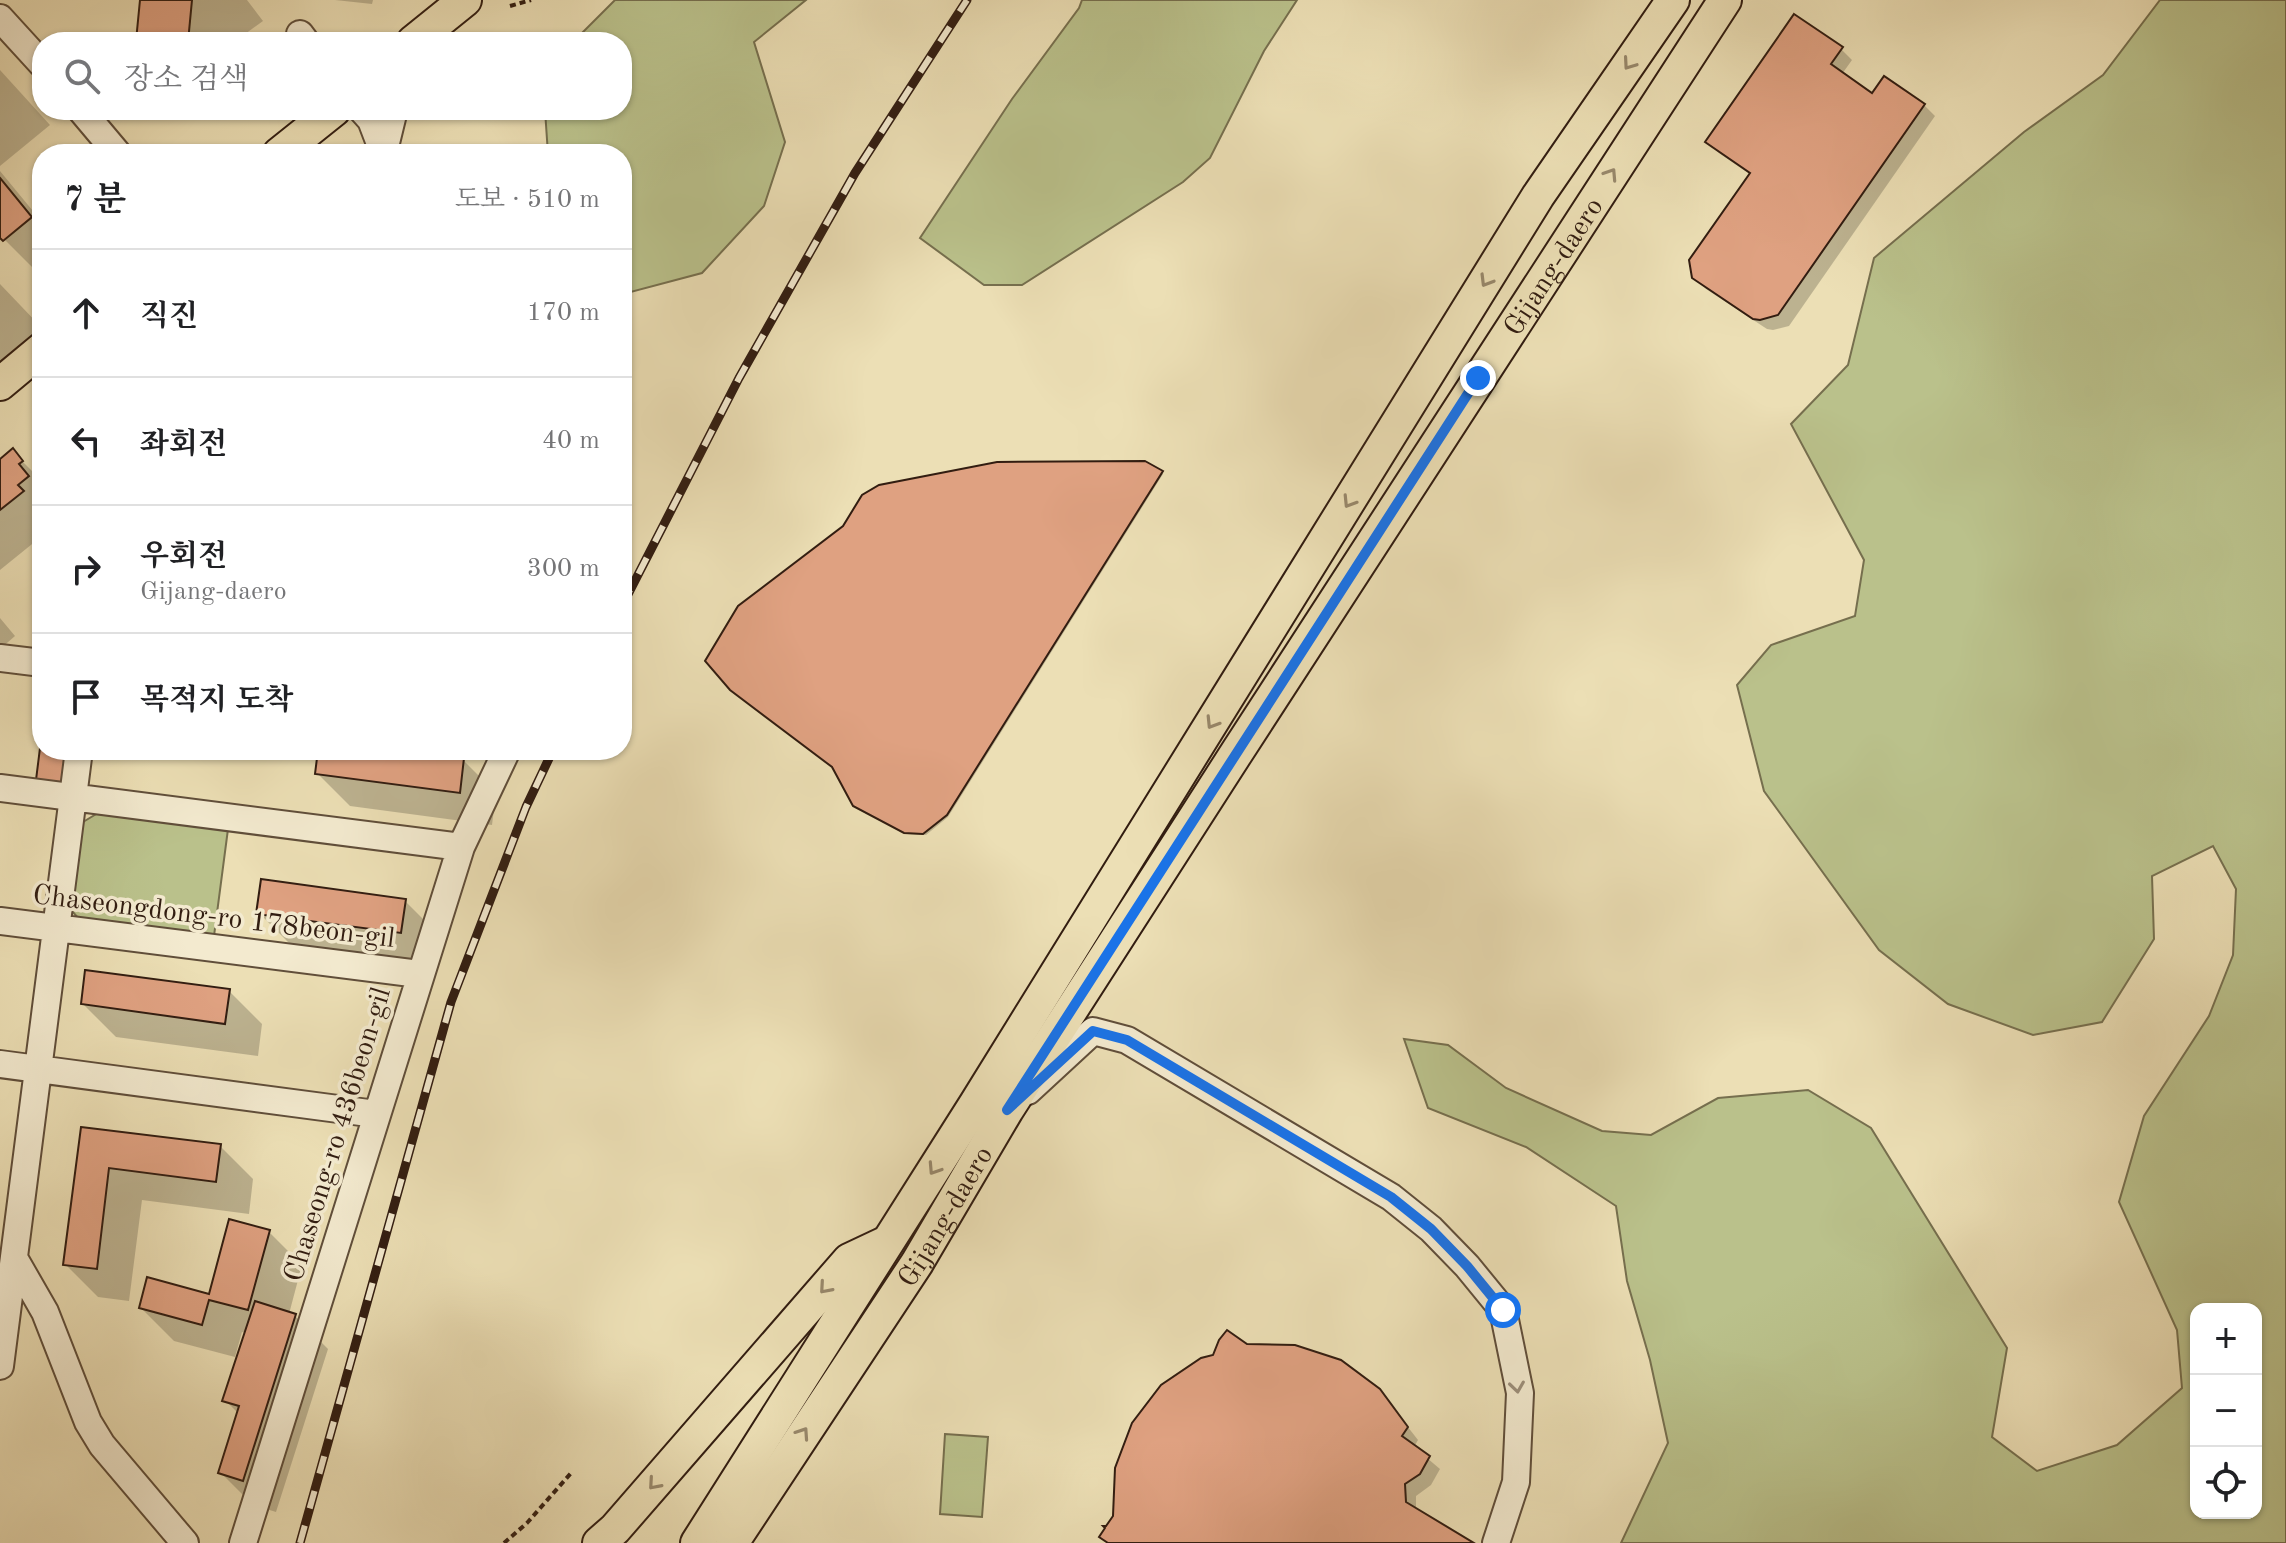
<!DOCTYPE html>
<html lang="ko">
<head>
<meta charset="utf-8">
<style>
  :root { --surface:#fff; --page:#f6f6f6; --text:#202124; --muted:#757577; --line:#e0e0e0 }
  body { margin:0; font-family:"Old Standard TT","Noto Serif KR",serif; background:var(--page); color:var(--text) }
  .controls { position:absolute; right:24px; bottom:24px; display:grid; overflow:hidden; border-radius:16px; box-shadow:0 2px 6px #0004 }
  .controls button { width:72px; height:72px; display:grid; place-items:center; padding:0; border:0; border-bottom:2px solid var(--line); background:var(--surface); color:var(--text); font:40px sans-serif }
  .stop { position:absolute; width:24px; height:24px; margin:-18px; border:6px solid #1a73e8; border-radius:50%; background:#fff }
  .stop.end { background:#1a73e8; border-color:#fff; box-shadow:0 2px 8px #0008 }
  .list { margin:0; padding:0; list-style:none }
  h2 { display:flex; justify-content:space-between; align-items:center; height:104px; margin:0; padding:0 32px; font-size:34px }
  h2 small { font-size:26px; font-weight:400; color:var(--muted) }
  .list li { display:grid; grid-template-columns:52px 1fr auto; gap:24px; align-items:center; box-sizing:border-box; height:128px; padding:0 32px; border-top:2px solid var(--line) }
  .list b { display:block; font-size:30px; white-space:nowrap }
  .list p { margin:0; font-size:26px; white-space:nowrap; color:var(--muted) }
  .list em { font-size:26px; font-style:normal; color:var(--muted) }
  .icon { flex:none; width:44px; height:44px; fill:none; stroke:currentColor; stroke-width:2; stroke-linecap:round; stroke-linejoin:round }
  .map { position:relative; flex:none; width:2286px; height:1543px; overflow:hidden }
  .search { position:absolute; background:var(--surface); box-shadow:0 2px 6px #0004; left:32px; top:32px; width:600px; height:88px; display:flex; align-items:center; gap:20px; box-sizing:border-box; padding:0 28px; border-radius:32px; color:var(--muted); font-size:30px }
  .panel { position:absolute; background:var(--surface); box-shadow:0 2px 6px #0004; left:32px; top:144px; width:600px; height:616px; border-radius:32px }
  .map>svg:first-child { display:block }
</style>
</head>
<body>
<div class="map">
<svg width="2286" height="1543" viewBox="0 0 2286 1543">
  <rect width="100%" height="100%" fill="#ecdfb5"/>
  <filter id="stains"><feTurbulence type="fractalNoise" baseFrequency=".0025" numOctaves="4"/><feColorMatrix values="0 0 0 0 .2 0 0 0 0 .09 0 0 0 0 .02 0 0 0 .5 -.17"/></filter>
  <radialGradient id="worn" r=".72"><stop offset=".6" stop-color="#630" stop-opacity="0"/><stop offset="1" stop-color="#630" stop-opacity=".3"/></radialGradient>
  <!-- green -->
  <path fill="#bac18b" stroke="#766f4e" stroke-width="2" fill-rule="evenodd" d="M615,0h191l-52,42 31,100 -21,64 -62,67 -75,20 -5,-5v-134h-74l-3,-44h77v-68h-49z
    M1082,0h215l-33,51 -54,107 -27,24 -161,103h-38l-64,-47 92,-139 67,-91z
    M2160,0h126v1543h-665l47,-100 -18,-83 -23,-79 -11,-75 -90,-59 -98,-39 -24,-69 44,6 58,43 96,43 49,4 67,-37 90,-8 63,38 136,220 -15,89 45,34 80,-26 65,-57 -5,-58 -58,-128 25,-86 65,-100 24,-61 3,-66 -23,-43 -61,30 2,63 -52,83 -69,13 -85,-31 -69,-54 -115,-159 -27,-106 34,-40 84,-29 9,-56 -73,-136 57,-59 26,-107 150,-126 79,-57zM2256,1309v204h-60v-204z
    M98,813l130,16 -14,107 -135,-17 -8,-9 12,-88z
    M945,1434l43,3 -6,80 -42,-3z"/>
  <!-- shadow -->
  <path fill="#0003" d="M142,0h105l16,21 -29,21h-94l-2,-2z
    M335,0h38l-1,4z
    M1841,49l11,11 -10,14 31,21 51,10 11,11 -146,210 -16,4 -6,-1 -61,-40 -12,-12 57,-102 -32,-22 -11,-11z
    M0,70l50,55 -50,41z
    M0,171l42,51v55l-42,-42z
    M0,284l42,44v22l-42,34z
    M12,451l30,30v55l-42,34v-109z
    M1161,472l2,2 -215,343 -22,18 -19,-1 -50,-27z
    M0,618l15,18 -15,13z
    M320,750h67l76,10 33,33 -4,32 -142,-19 -33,-33z
    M405,901l33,33 -5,31 -141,-19 -33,-33z
    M229,991l33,33 -4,32 -142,-19 -33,-33z
    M82,1129l138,17 33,33 -4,35 -107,-14 -13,101 -31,-4 -33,-33z
    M269,1232l33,33 -13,49 6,2 33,33 -52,163 -23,-7 -33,-33 19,-58 -14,-14 21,-67 -4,-1 -7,25 -61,-16 -33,-33 70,-12z
    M1246,1346l133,44 39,50 -4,7 26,22 -9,16 -15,11v14l54,33h-362l-6,-6z"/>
  <!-- building -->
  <path fill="#dfa181" stroke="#321d11" stroke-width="2" d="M140,0h52l-4,42 -52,-1z
    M1794,14l49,33 -12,17 41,29 12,-17 41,28 -147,211 -18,5 -7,-1 -61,-41 -3,-18 61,-87 -45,-31z
    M0,178l32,39 -29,24 -3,-3z
    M13,448l10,13 -4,3 10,12 -11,9 6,6 -24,19v-51z
    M1145,461l18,10 -216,344 -24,19 -19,-1 -51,-27 -21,-39 -102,-77 -25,-29 33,-55 105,-80 19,-31 17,-10 118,-23z
    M41,740l1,10h32l-4,33 -35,5z
    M318,750h84l62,8 -4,35 -145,-19z
    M261,879l145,20 -5,34 -145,-19z
    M85,970l145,19 -5,35 -144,-20z
    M81,1127l140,17 -5,38 -107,-14 -12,101 -34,-4z
    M229,1219l41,11 -22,80 -39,-10 -7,25 -63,-17 8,-31 62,17z
    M255,1301l41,13 -53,167 -25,-8 21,-67 -17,-5z
    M1227,1330l20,14 48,1 46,15 39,29 28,38 -6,9 28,20 -10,18 -15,10 1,18 68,41h-366l-9,-6 6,-9 -2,-2h3l7,-10 2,-48 17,-45 29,-38 40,-27 12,-3 6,-15z"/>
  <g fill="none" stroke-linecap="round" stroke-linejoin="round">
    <defs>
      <path id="minor" d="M0,18l42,46
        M300,34l6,8
        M81,110l37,44
        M362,110l9,10 13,34
        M384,151l10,-41
        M0,658l42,5
        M0,788l461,59
        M0,921l419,53
        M0,1064l376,50
        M1028,1091l65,-60 34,9 264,157 40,32 36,37 36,44 17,83 -4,89 -20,61
        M14,1258l31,54 43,110 14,23 83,98
        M0,1366l79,-616
        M243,1543l218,-696 46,-97"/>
      <g id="major">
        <path d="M413,42l52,-42"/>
        <path d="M279,154l55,-44"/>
        <path d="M0,384l42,-35"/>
        <path d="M599,1543l16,-14 234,-269 34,-16"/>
        <path d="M697,1543l279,-440 562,-907 135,-196"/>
        <path id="s1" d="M732,1543l185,-280 90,-153 230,-358 488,-752"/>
      </g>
    </defs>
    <!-- minor casing -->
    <use href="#minor" stroke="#604e3a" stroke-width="30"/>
    <!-- major casing -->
    <use href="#major" stroke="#321d11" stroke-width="36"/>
    <!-- path -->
    <path stroke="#321d11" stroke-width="4" stroke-dasharray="6 4" stroke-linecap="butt" d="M510,6l21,-6
      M504,1543l23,-20 44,-50"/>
    <!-- minor -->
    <use href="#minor" stroke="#f3eacf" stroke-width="26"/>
    <!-- major -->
    <use href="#major" stroke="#ecdfb5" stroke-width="32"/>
    <defs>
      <path id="rail" d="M622,606l117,-228 116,-205 112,-173
        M300,1543l151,-541 75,-195 27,-57"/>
    </defs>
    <!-- rail casing -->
    <use href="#rail" stroke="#321d11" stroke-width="9"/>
    <!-- rail -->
    <use href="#rail" stroke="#f3eacf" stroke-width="6" stroke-dasharray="18" stroke-linecap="butt"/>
  </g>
  <!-- one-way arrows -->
  <defs><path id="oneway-chevron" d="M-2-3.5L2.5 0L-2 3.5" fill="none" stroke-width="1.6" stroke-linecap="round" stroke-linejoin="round" transform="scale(2)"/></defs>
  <g stroke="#98886b">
    <use href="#oneway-chevron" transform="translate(1629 64) rotate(125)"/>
    <use href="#oneway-chevron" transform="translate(1611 174) rotate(-57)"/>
    <use href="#oneway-chevron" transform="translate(1486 281) rotate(121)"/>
    <use href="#oneway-chevron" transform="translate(1349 502) rotate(122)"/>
    <use href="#oneway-chevron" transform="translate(1212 723) rotate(122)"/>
    <use href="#oneway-chevron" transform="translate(934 1169) rotate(123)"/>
    <use href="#oneway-chevron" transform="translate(825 1288) rotate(131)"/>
    <use href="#oneway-chevron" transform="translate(803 1433) rotate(-56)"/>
    <use href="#oneway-chevron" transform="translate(654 1484) rotate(131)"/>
  </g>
  <use stroke="#9c8e7a" href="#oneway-chevron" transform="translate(1517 1387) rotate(82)"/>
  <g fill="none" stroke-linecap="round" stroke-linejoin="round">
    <!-- route -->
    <path stroke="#1a73e8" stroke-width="10" d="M1478,378l-471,732 86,-79 34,9 264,157 40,32 36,37 36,44"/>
  </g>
  <g text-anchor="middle" stroke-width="7" stroke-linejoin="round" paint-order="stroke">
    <!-- street labels -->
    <g font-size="28" fill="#321d11" stroke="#f3eacf">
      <text dy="10" stroke="none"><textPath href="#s1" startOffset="1518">Gijang-daero</textPath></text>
      <text transform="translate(214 915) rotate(7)" y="10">Chaseongdong-ro 178beon-gil</text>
      <text transform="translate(336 1134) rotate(-73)" y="10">Chaseong-ro 436beon-gil</text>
      <text dy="10" stroke="none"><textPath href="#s1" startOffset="390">Gijang-daero</textPath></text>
    </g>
  </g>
  <rect width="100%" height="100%" filter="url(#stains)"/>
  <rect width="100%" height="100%" fill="url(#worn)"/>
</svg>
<div class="controls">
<button>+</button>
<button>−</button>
<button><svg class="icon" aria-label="locate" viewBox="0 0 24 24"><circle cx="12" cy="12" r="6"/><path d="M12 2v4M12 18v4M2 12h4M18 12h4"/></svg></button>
</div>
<div class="stop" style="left:1503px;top:1310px"></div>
<div class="stop end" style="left:1478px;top:378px"></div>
<div class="search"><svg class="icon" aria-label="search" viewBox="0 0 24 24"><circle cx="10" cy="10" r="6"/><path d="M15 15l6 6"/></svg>장소 검색</div>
<section class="panel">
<h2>7 분<small>도보 · 510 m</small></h2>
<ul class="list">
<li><svg class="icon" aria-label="ahead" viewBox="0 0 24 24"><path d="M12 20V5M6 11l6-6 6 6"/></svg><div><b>직진</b></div><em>170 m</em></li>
<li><svg class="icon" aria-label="left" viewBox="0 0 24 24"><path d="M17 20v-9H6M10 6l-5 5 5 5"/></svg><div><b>좌회전</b></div><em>40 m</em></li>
<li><svg class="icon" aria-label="right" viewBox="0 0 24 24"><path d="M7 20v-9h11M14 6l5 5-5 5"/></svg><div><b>우회전</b><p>Gijang-daero</p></div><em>300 m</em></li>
<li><svg class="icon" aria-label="arrive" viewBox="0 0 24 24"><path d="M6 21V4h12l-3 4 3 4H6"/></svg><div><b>목적지 도착</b></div></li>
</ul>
</section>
</div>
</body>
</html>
